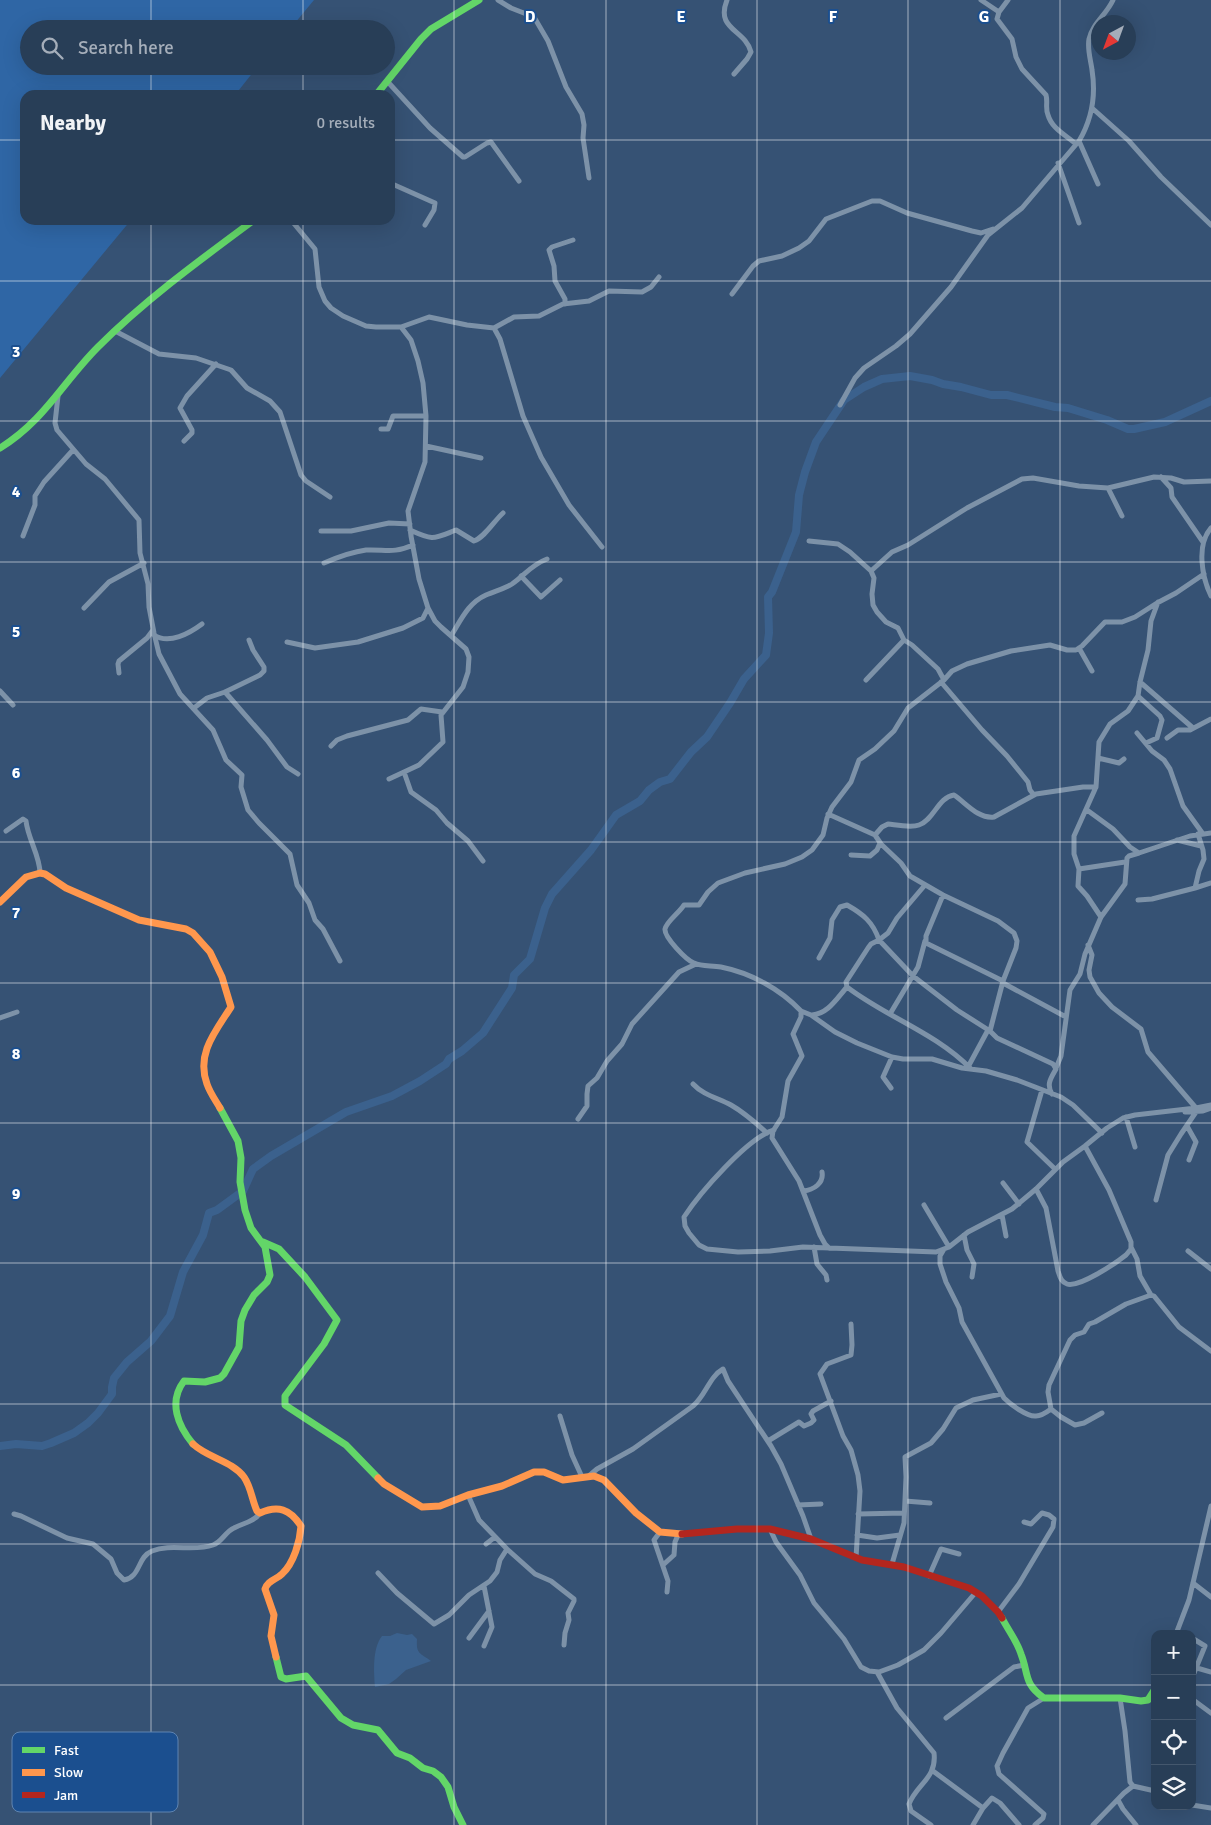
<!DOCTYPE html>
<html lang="en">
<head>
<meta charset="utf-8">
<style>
  :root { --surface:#283e57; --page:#30455d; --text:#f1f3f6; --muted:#a5aeba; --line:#44576d }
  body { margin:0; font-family:Signika,sans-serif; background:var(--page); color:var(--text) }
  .controls { position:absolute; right:15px; bottom:15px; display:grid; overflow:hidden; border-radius:10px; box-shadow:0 5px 20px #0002 }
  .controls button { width:45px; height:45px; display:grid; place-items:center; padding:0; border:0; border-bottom:1px solid var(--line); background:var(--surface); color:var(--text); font:25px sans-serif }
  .compass { position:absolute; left:1091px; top:15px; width:45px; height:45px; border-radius:50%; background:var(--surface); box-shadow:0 5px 20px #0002; rotate:221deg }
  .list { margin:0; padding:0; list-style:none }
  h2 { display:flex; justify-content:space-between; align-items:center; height:65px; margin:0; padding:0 20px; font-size:21px }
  h2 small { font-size:16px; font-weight:400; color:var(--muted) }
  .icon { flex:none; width:28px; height:28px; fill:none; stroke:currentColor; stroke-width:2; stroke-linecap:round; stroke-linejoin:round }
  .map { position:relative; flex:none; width:1211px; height:1825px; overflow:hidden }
  .search { position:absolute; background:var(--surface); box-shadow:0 5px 20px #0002; left:20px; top:20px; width:375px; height:55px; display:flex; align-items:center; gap:12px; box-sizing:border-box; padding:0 18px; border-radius:28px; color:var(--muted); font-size:19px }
  .panel { position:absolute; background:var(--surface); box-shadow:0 5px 20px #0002; left:20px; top:90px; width:375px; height:135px; border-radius:15px }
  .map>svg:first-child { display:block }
</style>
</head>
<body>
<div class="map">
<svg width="1211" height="1825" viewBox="0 0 1211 1825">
  <rect width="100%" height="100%" fill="#365274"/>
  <!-- green -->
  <path fill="#2f66a5" d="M0,0h314l-24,29h-261v37h229l-23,29h-210v125h106l-131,158z"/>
  <!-- water -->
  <path fill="#3b618d" d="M397,1633l10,2 5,-1 5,5c-1,15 3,14 14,22l-25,9 -10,9 -7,5 -14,3c-1,-15 -3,-38 7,-51h8z"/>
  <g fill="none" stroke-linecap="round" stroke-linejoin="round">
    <!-- river -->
    <path stroke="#3b618d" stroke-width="8" d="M0,1446l16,-2 26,2 9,-3 23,-10 14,-10 10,-10 14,-19v-7l2,-9 13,-16 24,-21 19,-25 13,-44 20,-37 6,-22 8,-3 26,-19 10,-22 18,-13 75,-44 46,-16 28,-15 26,-17 3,-5 13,-8 21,-18 29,-45 2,-13 16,-16 15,-51 7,-14 39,-44 25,-35 24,-14 9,-11 11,-8 10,-3 21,-27 16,-15 23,-34 14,-24 22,-24 3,-22 -1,-36 4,-5 24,-60 3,-37 6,-23 11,-30 28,-42 20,-13 18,-8 28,-3 22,4 11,4 18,3 30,8h16l48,12 13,1 39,12 21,9h6l31,-7 46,-21"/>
    <!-- street -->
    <path stroke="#7d92a8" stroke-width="5" d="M498,0l13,8 23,9 14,24 18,46 16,27 2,11 -1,13 6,40
      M727,0c-12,30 18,29 24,52l-4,7 -13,15
      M981,0l18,12
      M1008,0l-9,12 -2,7 15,20 4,18 6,12 24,26c2,7 -1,13 2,20 4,14 18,20 28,29
      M387,81l43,47 33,29h2l22,-14 4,-1 28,39
      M1092,108l37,33 32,36 50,48
      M1079,141l19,43
      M1058,163l21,60
      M390,183l45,20 -1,7 -9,15
      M291,220l24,29 4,38 6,14 6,7 12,8 23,10 10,1h25l10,13 7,21 5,22 3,33 -1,46 -17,49 3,25 8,43 9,29 7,13 6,6 25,22 3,8 -1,15 -5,15 -22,28 2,27 -24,23 -30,14
      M732,294l21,-28 6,-5 23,-5 17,-8 10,-7 17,-22 46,-18h8l27,12 65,18 9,2 12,-4
      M565,304v-5l-10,-18 -1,-15 -5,-16 3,-3 21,-7
      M401,327l28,-10 38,8 27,3 20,-11 25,-1 24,-12 26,-3 20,-10 33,1 9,-5 8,-10
      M494,328l6,11 23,77 18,41 28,48 33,42
      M115,331l44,23 37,4 35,12 16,18 23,13 10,11 21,63 5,6 24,16
      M58,396l-3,27 2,7 29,34 19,15 34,41 1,33 8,31 1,23 5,26 5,21 21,40 33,36 13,30 16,15 -1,12 7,23 11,13 31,31 7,31 12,18 6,17 8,9 17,32
      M840,405l15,-27 9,-10 32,-22 14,-12 41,-47 37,-52 34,-27 57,-67c13,-22 17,-46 13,-71 -1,-9 -5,-21 -3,-31 3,-15 18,-25 24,-39
      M381,429h7l5,-13h33
      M184,441l8,-8v-3l-12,-22 7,-12 29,-32
      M426,446l55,12
      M1161,477l10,11 1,9 31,45
      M1108,488l14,28
      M1211,528c-15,17 -9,49 0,68
      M410,530c24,11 23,9 46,0l18,11c11,-4 20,-20 29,-28
      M321,531h30l38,-8 21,1
      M23,536l12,-31v-9l9,-14 29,-32
      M809,541l29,3 12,8 21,19 3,7 -2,16 1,11 4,7 9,10 12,6 6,12 8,5 26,24 6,11
      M324,563c14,-6 27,-11 42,-13 19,-1 27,4 47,-5
      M871,571l21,-19 16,-7 59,-37 55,-29 11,-1 46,8 29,2 46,-11 17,1 13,4 27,-1
      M521,576l20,21 19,-17
      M84,608l25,-26 35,-19
      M154,635c15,10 36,-2 48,-11
      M451,636c10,-16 17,-33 35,-41 9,-4 18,-6 26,-11 13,-9 19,-19 35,-25
      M287,642l28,6 43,-6 45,-14 20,-10 5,-10
      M1079,648l13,23
      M119,673l-1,-9 1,-3 28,-23 6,-8
      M866,680l38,-40
      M941,682l41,48 25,26 21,26 2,8 4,5
      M1140,682l53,46
      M0,691l13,14
      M225,692l42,48 20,27 11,7
      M1138,696l22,20 2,4 -5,18 -11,5
      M194,708l13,-10 18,-6 35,-17 4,-4v-4l-11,-17 -4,-10
      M1137,733l15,18 12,9 6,9 13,37 20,28
      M1167,738l11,-8h12l21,-11
      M331,746l6,-6 10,-4 61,-16 13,-11 21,3
      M1098,758l21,5 5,-4
      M404,772l7,20 25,18 11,13 21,18 15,20
      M1087,810l26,19 17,18 9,6 51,-17 21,-3
      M828,814l47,21 6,9 20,19 9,13 33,19 55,26 16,12 3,8 -1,7 -13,33 -13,50 7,7 56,26 3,5c-5,9 -10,15 -4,25
      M6,831l17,-12 3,2c2,18 14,35 14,52
      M875,835l7,-8 6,-3c9,1 23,4 31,1 15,-5 19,-28 35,-30 12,8 24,24 40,22l42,-23 47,-7h13
      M1177,840l24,6
      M851,855l19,1 7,-6 3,-7
      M1079,869l46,-7
      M1195,888l16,-5
      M943,895l-17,41v7l77,38
      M1138,900l14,-1 43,-11 4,-17 5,-12 -1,-9 -5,-16
      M1101,917l-14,-21 -9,-10 1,-17 -5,-15v-18l22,-49 3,-45 11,-18 18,-13 10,-15 2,-14 8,-32 3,-29 7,-19
      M1088,945l4,10 -3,15 1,7 9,16 13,14 29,22 7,23 48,56
      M819,958l11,-20 2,-18 8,-13 7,-2c16,9 26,17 32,35l9,-7 9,-15 28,-33
      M1003,983l63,34
      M847,987c39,30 89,46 124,82
      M801,1011l10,4 24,17 22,11 35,14 11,2h29l30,9 24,3 31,9 44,17 12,8 29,28
      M890,1014l28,-47 7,-26
      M812,1015c16,-1 25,-17 35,-28l-1,-5 22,-34 3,-4 8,-4 34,36 44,34 33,21
      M0,1018l17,-6
      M968,1067l20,-37
      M1056,1068l5,-12 9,-66 10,-16 5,-20 16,-37 24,-33 2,-26 2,-2 10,-3
      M693,1084c10,11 25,14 38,21 14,8 25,18 36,28
      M891,1088l-8,-11 9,-20
      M1042,1090l-15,52 28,27
      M1185,1112l18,-1 8,-3
      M1126,1117l9,30
      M578,1119l9,-13v-12l1,-8 9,-8 10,-17 15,-17 10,-20 47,-52 17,-8
      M1187,1126l9,16 -7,18
      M774,1130c-26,7 -75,64 -90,87l1,9 4,7 10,12 8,4 31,3 32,-1 33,-4 133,5 13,-5 19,-15 44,-23 24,-20 27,-27 22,-16 22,-18 16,-10 12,-3 61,-7 15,-3
      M1003,1183l16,21
      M1036,1189l10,19 12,63c2,6 3,11 9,13 12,4 49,-21 59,-29l5,-6v-7l-22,-52 -24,-44
      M803,1191c11,-1 21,-8 19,-19
      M1156,1200l12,-45 13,-21 15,-22
      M924,1205l25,42
      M1002,1215l4,21
      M964,1235l3,15 7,14 -2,13
      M814,1247l3,17 9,11 1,5
      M1131,1247l6,12 3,17 11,19
      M829,1248l-4,-4 -5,-9 -21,-54 -27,-43 1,-7 9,-14 6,-36 14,-25 -9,-22 8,-17v-6c-21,-22 -50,-38 -80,-44 -9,-2 -19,0 -27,-4 -8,-3 -30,-26 -29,-34 1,-7 15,-17 19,-24h15l9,-13 10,-9 27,-10 40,-9 17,-7 10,-7 11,-15 4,-17 5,-11 19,-25 8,-22 16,-11 19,-18 14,-23 36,-28 8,-9 15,-7 44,-13 39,-6 17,5h9l6,-4 23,-24h17l13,-5 22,-14 19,-10 28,-19
      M944,1249l-4,7v8l6,18 13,26 3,14 42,76c6,6 23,19 32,18 5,0 11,-4 15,-7
      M1188,1251l23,18
      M851,1324l1,21 -1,10 -24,9 -7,10 23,62 8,14 7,25 2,16 -4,67
      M1102,1413l-18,10 -9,2 -14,-8 -10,-8 -3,-17 1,-7 21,-45 5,-5 9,-3 5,-8 6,-2 31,-18 25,-9 3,1 25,31 32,24
      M560,1416l12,39 10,22
      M768,1441l31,-19 5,4 7,-3 3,-3 -3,-6 2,-3 18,-10
      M590,1475l7,-6 36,-20 60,-43c13,-11 16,-29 30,-37l5,12 43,65 10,18 22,52 8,23
      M468,1495l11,25 28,29 28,25 16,7 23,18v2l-6,12 1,7 -4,13 -1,12
      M905,1501l25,2
      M798,1505l23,-1
      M14,1514l7,2 46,22 26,6 18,15 6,14 7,7c17,-3 13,-23 28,-29 19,-8 42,1 61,-6 9,-3 12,-13 21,-17 9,-5 20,-6 26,-15
      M858,1514l46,-1
      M770,1529l6,13 24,33 14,28 30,36 17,28 8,4 10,1 19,-7 26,-15 17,-17 35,-41
      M660,1532l-6,8 14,41 -1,11
      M857,1535l20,3 23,-3
      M486,1544l9,-7
      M892,1564l12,-41 2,-46 -1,-20 26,-14 12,-14 13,-21 17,-8 28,-6
      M663,1565l11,-10 1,-13 3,-7
      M378,1573l19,20 37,31 15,-9 20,-20 21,-14 7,-9 3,-12 7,-11
      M929,1576l12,-27 18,5
      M1193,1583l18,14
      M998,1612l21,-28 34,-57 1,-8 -5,-4 -7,-2 -11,11 -7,-2
      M1176,1634l13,-34 22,-94
      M469,1638l20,-27
      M1192,1638l13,8 -13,32
      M484,1646l8,-19 -8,-41
      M1197,1668l14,4
      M877,1672l20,36 37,45c3,25 -17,31 -25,51l2,7 20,14
      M1120,1698l5,33 5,51 3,4 22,5
      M1192,1699l19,14
      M946,1718l68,-51 10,-2
      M933,1771l50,37
      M1118,1800l5,9 13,16
      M1192,1805l19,3
      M973,1825l10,-17 9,-10 8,5 19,22
      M1035,1825l8,-7 1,-4 -45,-40 -2,-8 6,-13 25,-45 16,-10
      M1093,1825l31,-32 9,-7"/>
    <!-- fast -->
    <path stroke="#63d668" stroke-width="7" d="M376,95l45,-56 10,-10 48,-29
      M0,448c44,-27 63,-66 98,-101 47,-47 102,-87 156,-127
      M263,1242l16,7 26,28 32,43 -13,24 -39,52v9l61,40 32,33
      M193,1444c-15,-18 -25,-42 -9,-63l21,1 15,-4 4,-4 15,-27 2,-26 4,-11 9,-15 13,-13 3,-7 -5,-28 -14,-19 -6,-18 -5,-28 1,-24 -3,-17 -18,-33
      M1002,1618c6,12 15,23 19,36 8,20 2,29 23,44h76l21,3 7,-1 7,-11
      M276,1657l5,20 5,2 20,-3 35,42 12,7 25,5 19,23 13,5 13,10 10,3 8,6 7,10 6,20 9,18"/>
    <!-- slow -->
    <path stroke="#ff974d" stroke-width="7" d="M0,902l26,-25 14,-4 5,1 21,14 73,32 47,9 7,4 17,19 12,25 9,30c-16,25 -35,47 -24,77 3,9 9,17 13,24
      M193,1444c15,14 39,17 51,33 7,10 8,23 13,34l3,2c18,-8 30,-4 41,13 -1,15 -7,37 -19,48 -6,6 -14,6 -17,15l9,26 -3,21 5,21
      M378,1478l6,6 38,23 18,-1 28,-11 34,-9 32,-14h10l19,8 31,-4 10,4 32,33 24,19 22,2"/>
    <!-- jam -->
    <path stroke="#b3261e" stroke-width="7" d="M682,1534l55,-5h33l41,10 51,21 42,7 65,21 13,8 16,16 4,6"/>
  </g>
  <!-- grid -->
  <path fill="none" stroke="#fff" stroke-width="1" stroke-opacity="0.55" d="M151,0v29M303,0v29M454,0v1825M606,0v1825M757,0v1825M908,0v1825M1060,0v1825M151,66v29M303,66v29M0,140h25M390,140h821M151,220v1605M303,220v1605M0,281h1211M0,421h1211M0,562h1211M0,702h1211M0,842h1211M0,983h1211M0,1123h1211M0,1263h1211M0,1404h1211M0,1544h1211M0,1685h1155M1192,1685h19"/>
  <!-- legend -->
  <rect x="12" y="1732" width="166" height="80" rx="8" fill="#1b4f8f" stroke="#5f84b1" stroke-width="1"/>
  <rect x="22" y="1747" width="23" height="6" fill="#63d668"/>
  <rect x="22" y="1769" width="23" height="7" fill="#ff974d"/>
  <rect x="22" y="1792" width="23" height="6" fill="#b3261e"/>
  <g font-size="14" fill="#fff">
    <text x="54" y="1755">Fast</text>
    <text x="54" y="1777">Slow</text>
    <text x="54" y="1800">Jam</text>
  </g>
  <g font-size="16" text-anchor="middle" font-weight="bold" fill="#fff" stroke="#1b4f8f" stroke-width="4" stroke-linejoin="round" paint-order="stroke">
    <text x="530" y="22">D</text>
    <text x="681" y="22">E</text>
    <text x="833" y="22">F</text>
    <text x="984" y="22">G</text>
    <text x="16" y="357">3</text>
    <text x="16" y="497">4</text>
    <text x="16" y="637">5</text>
    <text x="16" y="778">6</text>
    <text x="16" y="918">7</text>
    <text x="16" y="1059">8</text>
    <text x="16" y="1199">9</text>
  </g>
</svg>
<div class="controls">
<button>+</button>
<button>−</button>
<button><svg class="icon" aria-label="locate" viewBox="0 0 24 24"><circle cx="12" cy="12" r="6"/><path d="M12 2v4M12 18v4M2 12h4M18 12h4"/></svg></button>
<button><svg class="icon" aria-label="layers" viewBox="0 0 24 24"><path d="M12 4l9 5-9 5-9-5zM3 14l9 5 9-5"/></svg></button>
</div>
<svg class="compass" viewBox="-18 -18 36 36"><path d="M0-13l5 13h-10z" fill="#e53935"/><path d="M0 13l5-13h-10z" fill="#a5aeba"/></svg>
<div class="search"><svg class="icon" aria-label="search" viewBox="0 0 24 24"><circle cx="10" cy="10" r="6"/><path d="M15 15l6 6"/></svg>Search here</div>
<section class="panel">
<h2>Nearby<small>0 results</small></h2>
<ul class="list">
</ul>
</section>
</div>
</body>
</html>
